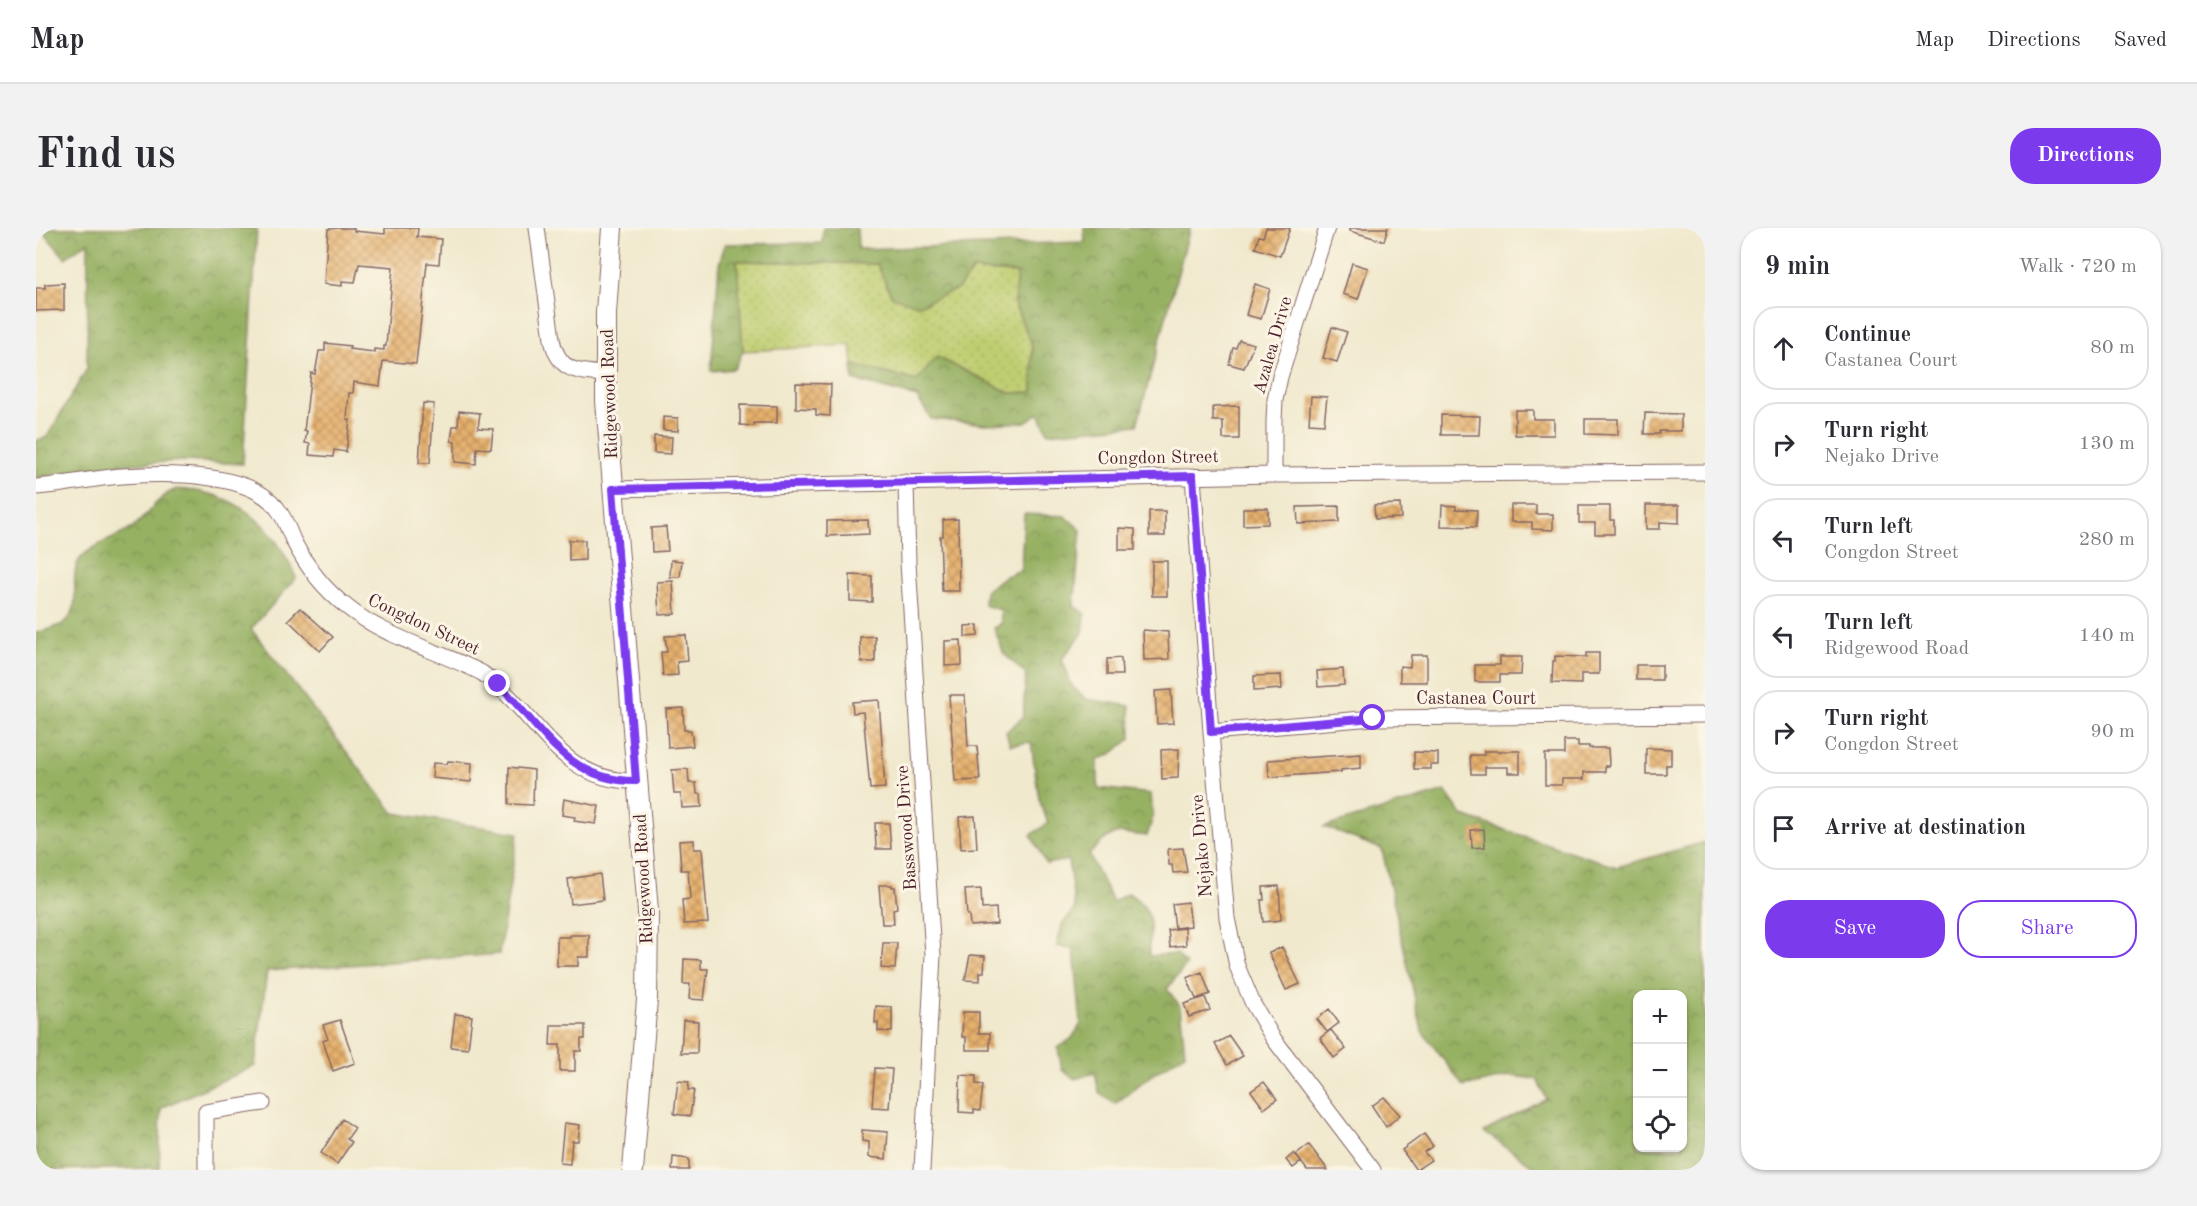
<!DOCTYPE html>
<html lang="en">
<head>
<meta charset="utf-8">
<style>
  :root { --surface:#fff; --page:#f2f2f3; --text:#2b2b33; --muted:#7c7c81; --line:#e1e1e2; --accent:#7c3aed }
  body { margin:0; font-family:"Old Standard TT",serif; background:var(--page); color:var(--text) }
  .controls { position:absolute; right:18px; bottom:18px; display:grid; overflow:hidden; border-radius:12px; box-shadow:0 2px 4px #0004 }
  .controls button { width:54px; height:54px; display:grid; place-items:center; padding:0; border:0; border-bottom:2px solid var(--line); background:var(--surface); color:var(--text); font:30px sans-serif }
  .stop { position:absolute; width:18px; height:18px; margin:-14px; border:4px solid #7c3aed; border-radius:50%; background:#fff }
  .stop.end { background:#7c3aed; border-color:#fff; box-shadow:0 2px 6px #0008 }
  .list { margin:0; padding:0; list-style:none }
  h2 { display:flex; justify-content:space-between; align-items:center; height:78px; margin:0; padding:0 24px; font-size:26px }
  h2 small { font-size:20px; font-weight:400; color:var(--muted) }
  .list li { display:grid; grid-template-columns:39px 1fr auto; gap:18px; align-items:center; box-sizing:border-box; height:84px; margin:0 12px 12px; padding:0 12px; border:2px solid var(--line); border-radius:24px }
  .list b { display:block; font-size:22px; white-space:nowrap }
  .list p { margin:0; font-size:20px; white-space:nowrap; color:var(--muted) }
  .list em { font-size:20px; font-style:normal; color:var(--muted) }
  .actions { display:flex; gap:12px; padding:18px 24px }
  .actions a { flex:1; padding:14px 0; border:2px solid var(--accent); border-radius:24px; text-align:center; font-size:21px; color:var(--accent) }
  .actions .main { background:var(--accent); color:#fff }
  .icon { flex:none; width:33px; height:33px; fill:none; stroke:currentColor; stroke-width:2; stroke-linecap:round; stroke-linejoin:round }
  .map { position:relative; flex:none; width:1669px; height:942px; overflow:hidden; border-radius:24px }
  header { display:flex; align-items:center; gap:36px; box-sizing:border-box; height:84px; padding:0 30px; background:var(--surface); border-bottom:2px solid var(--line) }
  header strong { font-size:28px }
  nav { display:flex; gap:33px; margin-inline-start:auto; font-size:21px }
  .intro { display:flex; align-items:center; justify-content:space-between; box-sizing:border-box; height:144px; padding:0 36px }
  h1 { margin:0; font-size:42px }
  .button { padding:15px 27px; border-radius:24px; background:var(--accent); color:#fff; font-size:21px; font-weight:700 }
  main { display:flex; gap:36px; padding:0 36px }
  aside { flex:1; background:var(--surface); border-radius:24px; box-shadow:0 2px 4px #0004 }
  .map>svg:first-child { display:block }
</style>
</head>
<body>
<header>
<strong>Map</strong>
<nav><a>Map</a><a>Directions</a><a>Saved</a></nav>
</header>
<div class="intro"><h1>Find us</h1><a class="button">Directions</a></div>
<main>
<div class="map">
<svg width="1669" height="942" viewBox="0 0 1669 942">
  <defs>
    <pattern id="grass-dots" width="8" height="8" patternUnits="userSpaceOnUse" patternTransform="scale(1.5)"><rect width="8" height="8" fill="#bfce71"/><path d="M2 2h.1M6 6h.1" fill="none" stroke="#a6b062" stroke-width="1.8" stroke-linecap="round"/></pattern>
    <pattern id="forest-crowns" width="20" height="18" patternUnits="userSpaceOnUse" patternTransform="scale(1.5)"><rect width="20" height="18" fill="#97b163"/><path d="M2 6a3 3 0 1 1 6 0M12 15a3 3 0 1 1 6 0" fill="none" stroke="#7d8f52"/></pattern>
    <pattern id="building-cross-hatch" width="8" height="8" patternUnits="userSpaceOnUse" patternTransform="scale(1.5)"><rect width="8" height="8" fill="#e6b16d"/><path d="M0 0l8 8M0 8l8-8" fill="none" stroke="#bc8f5a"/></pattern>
  </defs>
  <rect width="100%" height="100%" fill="#fcf5e5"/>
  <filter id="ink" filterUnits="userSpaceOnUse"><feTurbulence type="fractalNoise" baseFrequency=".0167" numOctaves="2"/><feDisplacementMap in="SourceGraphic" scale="12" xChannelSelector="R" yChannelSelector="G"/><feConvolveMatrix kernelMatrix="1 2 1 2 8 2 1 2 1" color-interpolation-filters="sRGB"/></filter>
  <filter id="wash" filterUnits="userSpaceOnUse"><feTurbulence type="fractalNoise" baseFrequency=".008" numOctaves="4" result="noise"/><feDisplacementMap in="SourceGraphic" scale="24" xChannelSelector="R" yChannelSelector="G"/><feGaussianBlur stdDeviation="1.35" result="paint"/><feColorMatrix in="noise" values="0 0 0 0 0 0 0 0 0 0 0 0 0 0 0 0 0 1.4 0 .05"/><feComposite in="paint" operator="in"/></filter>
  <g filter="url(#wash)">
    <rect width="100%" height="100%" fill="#f0e9ce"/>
    <!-- grass -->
    <path fill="url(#grass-dots)" stroke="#84764e" stroke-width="1.5" d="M701,33l140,3 15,33 66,-8 15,-19 44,3 -3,30 18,42 1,47 -23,1 -72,-35 -21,23 -64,-16 -2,-20 -108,6z"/>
    <!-- forest -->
    <path fill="url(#forest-crowns)" stroke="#706847" stroke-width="1.5" fill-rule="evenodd" d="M4,0h217l-14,236 -58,-3 -83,5 -66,12v-37l11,-4 40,-68 1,-127 -23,16z
      M787,0h34l1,21 227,-7 -1,-14h106l-53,197 -89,8 -9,-20 -14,9 -39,2 -55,-5 -14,-22 -64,-17 -1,-15 65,16 20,-24 73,36 23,-1 -1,-47 -18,-42 3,-30 -44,-3 -15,19 -39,16 -27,-8 -15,-33 -140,-3 6,90 -9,18 -23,2 8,-106 6,-21 97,-1z
      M141,261c59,2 97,36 119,89l-45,51 143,184 124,20 -19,121 -232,17 -12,95 -94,42 -2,60 -123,2v-537c9,-3 23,-5 30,-12 18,-15 1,-44 14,-62 13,-16 36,-20 52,-31 16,-12 26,-33 45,-39z
      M988,286l41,2 16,14 -7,76 11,8 -2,19 -21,26 10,27 14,13 44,7 1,33 -20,15 -13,6v28l53,6 2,23 -6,19c-32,-4 -35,-7 -58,19l24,47 15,-9c30,19 21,33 21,63l28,-2 9,11 -19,24 13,17 5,47 -40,27 -30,24 -16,-11 -4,-20 -20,6 -13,-9 -4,-22 14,-10 9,-14 -7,-74 -17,-4 5,-21 13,-17 -7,-48 -22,4 -15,-29 17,-12 -9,-24 -8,-57 -21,3 -4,-13 17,-15 3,-43 -22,-20 -10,-26 7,-4v-14l-17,-5 1,-14 19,-14 17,-7z
      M1409,563l18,25 154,51 88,-25v328h-166l-55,-38 62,-33 -9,-20 -26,-3 -47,11 -42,-56 -40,-182 -58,-22zM1602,766h44v154h-44z"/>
    <g id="blocks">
      <!-- building -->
      <path fill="url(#building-cross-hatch)" d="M302,0h16v3l31,3v-6h33l-1,9 24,2 -2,25 -12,-1 -11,101 -33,-3 -3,25 -26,-4 -1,11h-4l-2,27h3l-4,32 -12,-2 -1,7 -24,-2 1,-11 -5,-1 2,-12h-3l7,-58 4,1 4,-23h6v-8l25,3 -1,3 25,3v-3l10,1v-4h2l7,-79 -34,-3 -4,18 -13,-1v5l-18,-2 4,-55z
        M1230,0h24l-10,28 -25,-8 4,-12 4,1z
        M1314,0h38l-4,13 -34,-10z
        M1316,35l16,5 -10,31 -15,-5z
        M28,55v27l-28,1v-23h9v-4z
        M1219,56l15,5 -9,30 -15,-4z
        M1296,99l15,5 -10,30 -14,-4z
        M1203,112l15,4 -10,24 -15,-4 4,-16h3z
        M760,155l35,1 -1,32 -14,-1v-6l-20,-1z
        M1275,168l16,1 -3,27 -15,-1z
        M387,175l11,1 -4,59h-11z
        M704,177l37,1v17h-23v3l-14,-1z
        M1203,178v33h-16v-18h-10v-14z
        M1479,182h18v9h21v16h-39z
        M423,183l21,2 -2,15 15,1 -2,20 -14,-1 -1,16 -21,-2v-20l-4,-1 2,-15h5z
        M1609,185l36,1v17h-22v3h-15z
        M1405,187l39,1 -1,19h-38z
        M627,189l15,1v13l-15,-1z
        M1549,191h33v16l-33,-1z
        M618,208l18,1 -1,17 -17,-1z
        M1364,276l1,14 -26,1 -1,-14z
        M1406,277l14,1v3l21,1 -1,17 -35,-1z
        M1475,277h25v9h17v16l-21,-1v-7h-21z
        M1610,277h33v18l-19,-1v7h-14z
        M1303,278v16l-41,2 -1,-17z
        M1543,278h31v14h4v14h-19v-11h-16z
        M1207,280h25v16l-25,1z
        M1113,283h16v25h-16z
        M922,291l1,72h-17l-2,-55h3v-16z
        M832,292l1,14 -42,2v-15z
        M630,299l2,24 -16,1 -1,-24z
        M1083,300l16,1v21h-16z
        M533,312h16v20l-16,1z
        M635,332l11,1 -2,16h-10z
        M1116,333h15v35h-15z
        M814,347l22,1v26l-22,-1z
        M637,353l2,33 -16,1 -2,-33z
        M264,380l33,29 -13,14 -32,-31z
        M942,397v11l-13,1v-11z
        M1107,402l25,2 1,27 -25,1z
        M650,407l2,26 -11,1 1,13 -15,1 -2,-24h6l-2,-16z
        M839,408v26h-14l-1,-25z
        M925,412l1,25 -17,1v-25z
        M1550,425h13v21h-18v10l-29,-1 1,-22h2v-5l31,1z
        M1375,427h16v27h-27v-16l10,1z
        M1464,429h22l-1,18h-21v7h-25v-17h25z
        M1085,430l1,17h-15v-16z
        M1600,437h26v15h-26z
        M1307,441l1,16 -26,2 -1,-16z
        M1245,447l1,14 -28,2v-15z
        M1135,462l2,33 -16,1 -2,-33z
        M913,467h16l3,51h9l3,34 -25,1z
        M843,472l6,88 -15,1 -7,-77 -10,1 -1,-11z
        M647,480l1,22h7l2,16 -25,2 -2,-39z
        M1528,513h14v5h11v2h19l1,18h-4v6h-21v7h-22v6h-17v-31h19z
        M1610,520l25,1v16h-5v9h-20z
        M1143,521l-1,29 -16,1 -1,-29z
        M1448,523h36v22h-12v-6h-23v7h-14l-1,-19h14z
        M1378,524l24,1v12h-7v4h-17z
        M1325,526v14l-20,2v2l-72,5 -1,-17z
        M412,533l24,2 -1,19 -39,-4 1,-15 14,1z
        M473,539l25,3 -1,35 -24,-1z
        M652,541l1,14h7l1,11h4l1,13 -20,1 -1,-14h-7l-2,-24z
        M528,571l35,7 -3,18 -22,-3 1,-4 -13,-2z
        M939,588l2,32 -16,1 -2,-32z
        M839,595h14l2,26h-15z
        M1448,601l1,18 -13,1 -1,-18z
        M658,612v9h8l6,74 -24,1 -2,-24 8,-1 -2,-29h-7l-2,-29z
        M1147,620l4,24 -14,1 -1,-8h-3l-1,-16z
        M564,646l3,26 -32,4 -3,-25z
        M843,657h13v2h3l2,21 -4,1 1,15h-12z
        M1243,658l2,34 -18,2 -2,-22h3l-1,-13z
        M945,661l1,20 14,-1 1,16 -27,2 -1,-11h-2l-2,-25z
        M1152,674l3,24 -16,2 -3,-24z
        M1149,700l1,17 -16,2 -2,-17z
        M534,707h19v22h-11v9h-21v-29h13z
        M847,715h14l-2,26 -14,-1z
        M1246,719l18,37 -14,6 -17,-37z
        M934,727l15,1 -1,16h-4v9l-15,-1z
        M648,731l17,1v9h7l-4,31 -15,-1 1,-15h-7z
        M1166,744l8,22 -14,5 -9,-21z
        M1169,769l5,13 -21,7 -5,-13z
        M840,778l16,1v25l-14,-1v-8h-3z
        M1293,781l10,14 -12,9 -10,-13z
        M927,784h16v21h11v17h-24v-13h-4z
        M419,786l17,2 -4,33 -17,-2z
        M304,792l15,43 -22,8 -10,-30 5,-2 -5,-14z
        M647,792l15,1 -1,32h-16z
        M515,797h34v14h-4v12h-6v20h-15v-26h-10z
        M1295,802l15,19 -12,9 -14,-20z
        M1193,808l14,20 -16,9 -12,-21z
        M839,840l17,1 -3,39 -17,-1z
        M924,847l16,1v8l7,1 -3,26 -6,-1v3l-15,-1z
        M642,853l11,1 -1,8h6l-4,26 -16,-2z
        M1228,854l13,17 -13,10 -13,-18z
        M1348,869l16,18 -14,12 -14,-21z
        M306,891l13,9 -8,11 5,3 -15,22 -16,-11z
        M528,895l16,2 -2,16h-6l-2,23 -10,-1z
        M826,902l26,2 -2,27 -17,-2v-15l-7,-1z
        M1388,906l9,12 -9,6 7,8 -15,10 -14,-20z
        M1273,917l19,25h-21l-11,-15z
        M1258,925l7,9 -8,6 -7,-8z
        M637,929l16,2v11h-17z"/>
    </g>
  </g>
  <g filter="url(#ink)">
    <use href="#blocks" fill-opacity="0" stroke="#846664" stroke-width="1.5"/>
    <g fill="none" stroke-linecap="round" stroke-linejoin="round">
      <defs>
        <path id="minor" d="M501,0l15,111c6,33 26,33 54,35
          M1238,247v-54l1,-21 5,-23 47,-149
          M1157,248l18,256 16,186 10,48 16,38 20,34 100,132
          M870,254l2,81 25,392 -11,215
          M0,259c29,-2 57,-9 86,-11 42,-3 127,-5 155,32 8,10 11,21 16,32 13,26 32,50 54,67 37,30 92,44 135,66 55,39 77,110 154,108
          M577,261l661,-14 431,-3
          M1175,504l162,-14 332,-3
          M170,942v-58l57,-9"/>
        <path id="major" d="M576,0l-6,85v88l42,510 -1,89 -14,170"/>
      </defs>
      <!-- minor casing -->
      <use href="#minor" stroke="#846664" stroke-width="17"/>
      <!-- major casing -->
      <use href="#major" stroke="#846664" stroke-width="22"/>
      <!-- minor -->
      <use href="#minor" stroke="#fff" stroke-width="15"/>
      <!-- major -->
      <use href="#major" stroke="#fff" stroke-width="20"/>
    </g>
  </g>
  <g fill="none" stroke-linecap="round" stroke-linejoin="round" filter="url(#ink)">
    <!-- route -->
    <path stroke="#7c3aed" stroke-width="8" d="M462,456c43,43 70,98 138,97l-23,-292 580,-13 18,256 162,-14"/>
  </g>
  <g text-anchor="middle" stroke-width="6" stroke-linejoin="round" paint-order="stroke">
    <!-- street labels -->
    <g font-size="18" fill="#4a1f2b" stroke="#fcf5e5">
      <text transform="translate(1236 117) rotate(-74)" y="6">Azalea Drive</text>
      <text transform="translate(573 166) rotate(-92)" y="6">Ridgewood Road</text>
      <text transform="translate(1122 229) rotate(-1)" y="6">Congdon Street</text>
      <text transform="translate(388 396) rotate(25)" y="6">Congdon Street</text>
      <text x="1440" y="476">Castanea Court</text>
      <text transform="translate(870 600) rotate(-94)" y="6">Basswood Drive</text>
      <text transform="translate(1165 618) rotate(-95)" y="6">Nejako Drive</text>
      <text transform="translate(607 651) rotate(-93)" y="6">Ridgewood Road</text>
    </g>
  </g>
</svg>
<div class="controls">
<button>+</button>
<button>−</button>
<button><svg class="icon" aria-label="locate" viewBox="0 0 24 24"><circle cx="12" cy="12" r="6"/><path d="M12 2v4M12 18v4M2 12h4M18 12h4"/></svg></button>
</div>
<div class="stop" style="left:1337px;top:490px"></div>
<div class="stop end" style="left:462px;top:456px"></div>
</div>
<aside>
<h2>9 min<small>Walk · 720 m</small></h2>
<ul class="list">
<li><svg class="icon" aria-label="ahead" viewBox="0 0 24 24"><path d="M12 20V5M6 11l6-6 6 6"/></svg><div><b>Continue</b><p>Castanea Court</p></div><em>80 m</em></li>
<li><svg class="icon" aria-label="right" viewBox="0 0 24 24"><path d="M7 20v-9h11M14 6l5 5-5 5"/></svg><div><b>Turn right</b><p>Nejako Drive</p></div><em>130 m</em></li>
<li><svg class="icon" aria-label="left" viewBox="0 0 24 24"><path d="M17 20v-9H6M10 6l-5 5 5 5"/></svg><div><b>Turn left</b><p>Congdon Street</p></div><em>280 m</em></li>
<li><svg class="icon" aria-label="left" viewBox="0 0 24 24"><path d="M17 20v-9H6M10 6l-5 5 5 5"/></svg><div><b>Turn left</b><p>Ridgewood Road</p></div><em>140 m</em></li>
<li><svg class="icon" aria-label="right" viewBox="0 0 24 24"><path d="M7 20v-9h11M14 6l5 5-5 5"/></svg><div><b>Turn right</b><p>Congdon Street</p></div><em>90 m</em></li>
<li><svg class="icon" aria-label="arrive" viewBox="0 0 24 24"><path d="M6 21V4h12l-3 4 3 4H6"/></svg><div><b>Arrive at destination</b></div></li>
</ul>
<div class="actions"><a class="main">Save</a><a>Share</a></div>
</aside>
</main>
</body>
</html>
